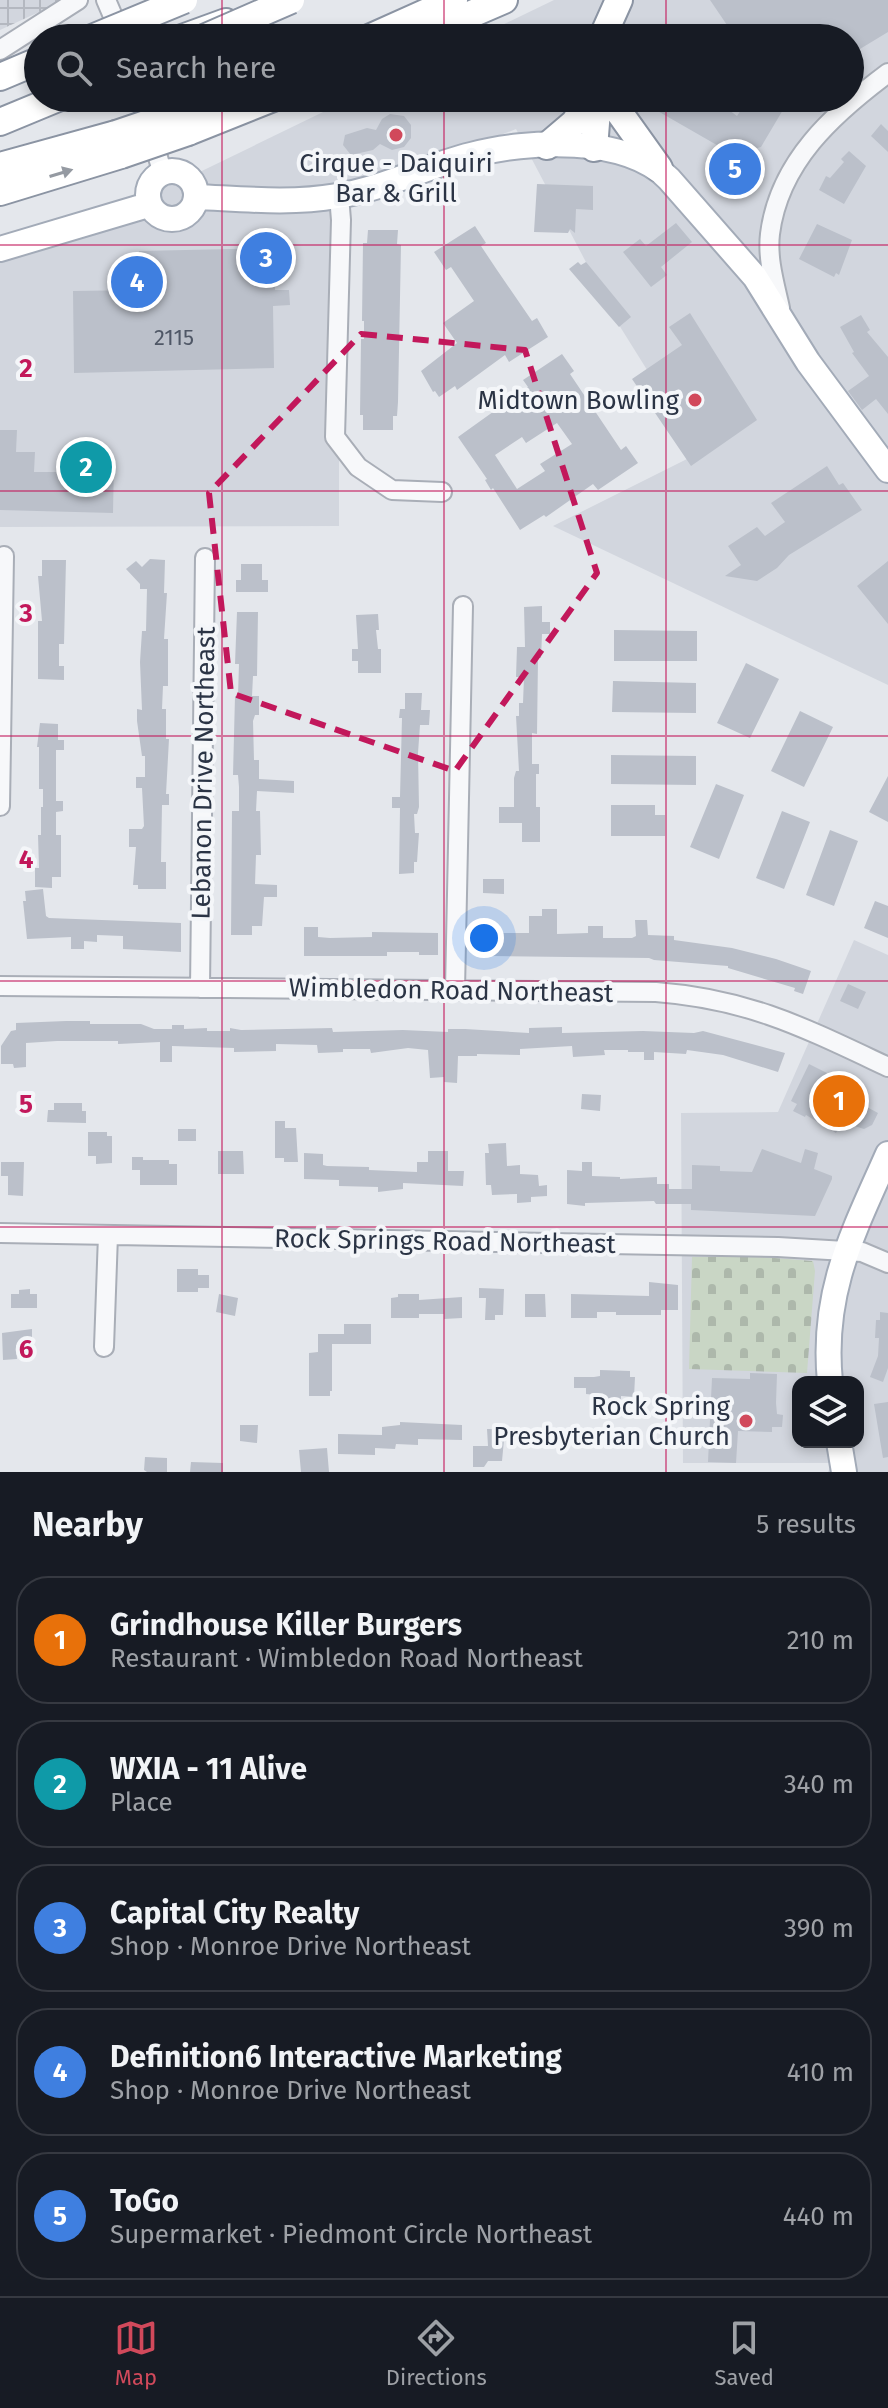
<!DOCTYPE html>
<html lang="en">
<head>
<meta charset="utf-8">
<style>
  :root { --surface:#171b24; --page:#242831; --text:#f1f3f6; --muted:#9ea1a6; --line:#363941; --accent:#d1495b }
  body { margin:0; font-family:"Fira Sans",sans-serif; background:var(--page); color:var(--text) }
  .controls { position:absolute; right:24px; bottom:24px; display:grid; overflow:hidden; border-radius:16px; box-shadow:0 4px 12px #0003 }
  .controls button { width:72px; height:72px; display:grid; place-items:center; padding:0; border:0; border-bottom:2px solid var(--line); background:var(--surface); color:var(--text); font:40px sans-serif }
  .you { position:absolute; left:484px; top:938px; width:28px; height:28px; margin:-20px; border:6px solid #fff; border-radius:50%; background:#1a73e8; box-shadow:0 0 0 12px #1a73e833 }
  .badge { display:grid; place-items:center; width:52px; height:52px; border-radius:50%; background:var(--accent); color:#fff; font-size:26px; font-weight:700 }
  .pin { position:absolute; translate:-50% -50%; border:4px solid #fff; box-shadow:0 2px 8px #0006 }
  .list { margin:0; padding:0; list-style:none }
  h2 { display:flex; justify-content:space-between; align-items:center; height:104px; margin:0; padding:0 32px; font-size:34px }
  h2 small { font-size:26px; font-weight:400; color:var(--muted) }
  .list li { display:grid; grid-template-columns:52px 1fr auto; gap:24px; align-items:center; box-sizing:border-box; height:128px; margin:0 16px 16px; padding:0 16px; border:2px solid var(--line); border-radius:32px }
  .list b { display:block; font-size:30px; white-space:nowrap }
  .list p { margin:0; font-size:26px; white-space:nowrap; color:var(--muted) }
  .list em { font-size:26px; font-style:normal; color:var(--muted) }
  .icon { flex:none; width:44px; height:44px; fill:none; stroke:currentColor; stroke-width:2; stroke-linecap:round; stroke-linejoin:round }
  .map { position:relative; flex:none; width:888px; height:1472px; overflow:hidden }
  .search { position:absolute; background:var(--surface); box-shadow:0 4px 12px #0003; left:24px; right:24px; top:24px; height:88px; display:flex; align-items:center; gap:20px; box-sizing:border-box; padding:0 28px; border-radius:44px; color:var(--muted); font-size:30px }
  .sheet { height:824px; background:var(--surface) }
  nav { display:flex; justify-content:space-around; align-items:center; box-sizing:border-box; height:112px; border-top:2px solid var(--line); background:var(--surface); font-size:22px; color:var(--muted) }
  nav a { display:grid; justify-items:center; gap:4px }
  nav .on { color:var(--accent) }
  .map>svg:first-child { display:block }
</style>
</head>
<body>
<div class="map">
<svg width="888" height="1472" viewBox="0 0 888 1472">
  <defs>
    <pattern id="industrial-grid" width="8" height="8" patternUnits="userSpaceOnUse" patternTransform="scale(2)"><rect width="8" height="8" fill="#d2d6de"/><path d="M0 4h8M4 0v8" fill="none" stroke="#b4b8c0"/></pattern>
    <pattern id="cemetery-stones" width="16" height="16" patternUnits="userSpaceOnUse" patternTransform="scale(2)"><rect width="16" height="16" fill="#c9d6c5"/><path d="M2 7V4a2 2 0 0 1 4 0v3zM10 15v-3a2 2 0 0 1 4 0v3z" fill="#adb8ab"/></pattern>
  </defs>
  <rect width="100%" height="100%" fill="#e4e7ec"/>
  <!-- built -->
  <path fill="#d2d6de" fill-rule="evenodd" d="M554,0h334v685l-335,-159 146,-73 -80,-128 -103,-196 -177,70v327l-339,1v-286l177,-58 175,-85h498v-60h-375z
    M854,940l34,15v517h-60l4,-9h-149l-2,-350 97,-1zM798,1382h60v60h-60z"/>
  <!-- industrial -->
  <path fill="url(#industrial-grid)" d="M0,0h65l-65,30z"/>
  <!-- cemetery -->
  <path fill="url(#cemetery-stones)" d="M692,1257h70l51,4 2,10 -8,102 -118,-4z"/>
  <!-- building -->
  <path fill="#bbc0ca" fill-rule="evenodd" d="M710,0h178v32l-38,23v-17h-107l-3,-5 -11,-5z
    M635,98h78l24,18 12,-18h41l-29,49 -25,7 -5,-4 -2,2z
    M390,114l14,2 7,9v13l-7,9 -12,3 -12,-6 -7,6 -22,5 -8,-10 2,-10 22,-7 9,2 6,-11z
    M881,124l7,7v21l-17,-16z
    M849,151l17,15 -22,38 -25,-14 7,-14 4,2 14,-16 -3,-3z
    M537,184l56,2v24l-17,-1 -1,24 -5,-4 -2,4 -34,-1z
    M676,223l16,19 -31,25 6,8 -16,12 -28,-35 17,-13 6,7z
    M817,224l35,16 -13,35 -3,-2 -2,4 -35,-18z
    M475,226l11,17 -5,3 16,24 35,51 5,-3 11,19 -39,25 -4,-7 -48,35 -2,-4 -16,11 -4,-6 -2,1 -12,-21 36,-28 -14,-20 31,-22 -23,-34 -5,3 -12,-18z
    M368,230h30l-1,14 4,1 -3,157 -1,14h-4v14h-30v-15h-3l1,-76h3v-18h-2l1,-78h4z
    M274,248l1,42h14l1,15 -17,1 1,62 -200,5 -1,-82 67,-1 -1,-21h-17v-10h17v-8z
    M578,262l3,3 5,-3 45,55 -12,10 -50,-58z
    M690,313l67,107 -66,46 -59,-87 50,-34 -13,-18z
    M861,315l9,15 -3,2 21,25v57l-12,-15 -14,11 -14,-19 21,-15 -17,-23 2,-1 -14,-25z
    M562,354l12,17 -4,3 51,76 5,-4 12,17 -40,27 -5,-6 -47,33 -2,-2 -24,15 -27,-42 -2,2 -6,-10 2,-1 -29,-42 70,-50 -5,-7zM557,423l15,21 -32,20 5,7 -28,18 -22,-34 27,-18 4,6z
    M0,430h17l-1,22h19l-1,20h24v-10l56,1 -1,50 -113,-3z
    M827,466l12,19 4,-2 19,27 -73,45 -12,13 -20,13 -32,-5 16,-11 -13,-19 29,-19 8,9 20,-14 -14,-19z
    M150,559l15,1 -1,33h3l-3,46h4v47h-5l-1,23h4v30h3l-3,55h3v11h-7l-1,57h5v27h-28v-4h-5l3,-38h-7v-18h13l2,-3 -2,-38h-6v-11h9v-21h-3l-5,-35v-12l5,1 -2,-48 2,-31h4l1,-42h-7v-5l-14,-15 10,-8 6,6z
    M42,560h24l-2,84h-5v22h5v14l-26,-1v-58h4l-4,-45h4z
    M888,561v63l-31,-38z
    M241,564h21v16h6v12h-32v-12h5z
    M542,606v16h8v12h-8l-1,24h-3l-1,76 -5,-1v31h7v10h-3v33h4v35h-18v-19h-23v-16h15v-29l2,-7h3l-3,-55h3v-13h4l1,-26h-8l1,-30h8l-1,-40z
    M237,612h21l-1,64h-4l-1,20h7v19h-4l-2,6 1,39h5v19l35,2v12l-37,-2 -1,20h4l1,44h-5l-1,29 22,1v12h-13l-2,29h-10v9h-21l1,-124h7v-24l-1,-12h-5l2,-79h3l1,-32h-4z
    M378,614l1,16h-3l2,19h3v24h-23v-12h-6v-12h6l-2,-34z
    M614,630l83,1v30h-83z
    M746,663l33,16 -29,59 -33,-15z
    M613,681l83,2v30l-84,-1z
    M405,693h17l-1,17h9l-1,15h-9l-2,28 1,54 -2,7h-3l1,19h4l-2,29h-3v11l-15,1 1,-66h-8v-11h8l2,-79h-3l1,-9h5z
    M800,711l33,16 -29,60 -33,-16z
    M40,723l18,1v16h6v10h-8v51h7v10l-7,1v23h5v42h-9v11l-17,-1v-19h4l-1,-33h3v-28h2v-18h-4v-42h-2z
    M611,755l85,1v29l-85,-1z
    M888,776v46l-19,-10z
    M716,784l28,11 -25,64 -29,-12z
    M611,805h44v10h10v21h-54z
    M782,811l28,11 -26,67 -28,-11z
    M830,830l28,11 -24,65 -28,-11z
    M483,879h21v15l-21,-1z
    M43,889l3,27 3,2 132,5v29l-58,-3v-13l-26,-1v7l-13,-1v8h-13v-12l-44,2 -4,-38h3l-1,-10z
    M875,901l13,5v32l-24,-10z
    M542,909h15v25l31,-1v-7h15v12h29l4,-2 -1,-16h12l1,15 26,1v4l58,8 44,11 35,12 -8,23 -9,-3 1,-3 -67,-20v-2l-74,-6 -5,-2 -158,-2 -15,-4 -1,-19h54v-17h13z
    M304,927h14v10l12,1 42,-1v-5l66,1v22h-19v-3h-32v4h-83z
    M848,984l18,8 -8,17 -18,-8z
    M66,1021h24v3h51l13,5h18v-4h12v4l23,-1v3h23v-3l11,2 91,-2 1,4 70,-2 45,2v-3h17l64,4v-5l33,-1v6l81,-2 51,2 9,-2 82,22 -7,19 -55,-17 -36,-5 -1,4 -32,-2v8h-10v-8h-16v-2h-24l1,5 -32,2 -1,-11 -52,3v6l-43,-1v2h-19l-1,27 -13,-1v-5l-14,1 -2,-28 -20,-2 -37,5 -1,-4h-27v3l-25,1 -1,-8 -41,-1v7l-42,1v-4l-62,-2v16h-12v-20l-42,2v-3h-61l-31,2v24l-12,1 -1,-4h-12v-18l10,-15 5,-1v-7z
    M809,1064l18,9 -5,10 56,30 -6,12 -8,4 -22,-7 -6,11 -30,-18 -1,2 -12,-6 4,-7 -6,-3z
    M582,1094l19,1 -1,16 -19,-2z
    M54,1103h28v8h4v12l-39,-1 1,-12h6z
    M275,1121h10v7h11l2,34h-14v-4h-9z
    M178,1129h18v12h-18z
    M88,1132h19v4h5v27l-16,1v-8h-8z
    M506,1143l1,23 13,-1v9l18,1 1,11 8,-1v11l-16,1v5l-14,1v-9l-25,1 -1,-10h-5l-1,-32h4l-1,-9z
    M762,1149l39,14 4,-14 13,4 -4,16 18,7v3l-17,37 -124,-6v-6h-35l-2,-3 -69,2v3l-18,-2v-34l15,1v-9h10v14l28,1v2l37,-2v7h12v5h23v-24l28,1v5l32,1z
    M218,1151h25l1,23h-26z
    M428,1151h20v20h16l-1,15 -60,-3v6l-25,3v-5l-39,-1v-6l-35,-1v-26l19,1v11l4,1 42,1v3l48,2v-10h11z
    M132,1157h11v3h26v4h8v21h-37v-15h-8z
    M1,1162h23l-1,34 -15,-1v-19h-7z
    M177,1269h21v6h11v13h-11v4h-21z
    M649,1282l29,3v25h-17v5h-45v-3h-19v6h-26v-24l78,2z
    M479,1288l25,1 -1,26h-8v5h-10l1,-22h-7z
    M30,1289v5h7v14h-26v-14h8v-4z
    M219,1294l19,4 -3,18 -19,-4z
    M398,1294h21v6l43,-3v21l-18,1v-5h-25v4h-28v-20l7,-1z
    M525,1294h20l1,23h-21z
    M880,1312l8,1v55l-5,14 -13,-5 8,-21 1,-18h-4l1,-18h4z
    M344,1324h27v20h-39v47h-2v5h-21v-43l9,-1v-18h26z
    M32,1329v16h-16l1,14 -14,1 -1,-27z
    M600,1370l30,1v6h5l-1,20 -13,-1v6l-14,-1v-5l-21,-2v-6h-12v-11h20l6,-1z
    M750,1373l27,1 -1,29 1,11 6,1 -1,12h-10v5l-34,-1 -2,32 -28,-1 4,-84 38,1z
    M888,1402v55l-5,1 -9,-54z
    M400,1422l62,3v15l-44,-1v6l-22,-1 -1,5 -20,-1v7l-37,-1v-20l44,1v-8l18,-2z
    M240,1425h18l-1,18 -17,-2z
    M487,1429h18l-3,32h-14l-4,6h-11v-21h15z
    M327,1448l2,24h-28l-2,-22z
    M145,1457l22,1v14h-20l-3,-2z
    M191,1462l32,1v9h-33z"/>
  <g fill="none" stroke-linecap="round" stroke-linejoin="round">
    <defs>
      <path id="minor" d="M106,0l15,35
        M0,50l78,-50
        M140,98l23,76
        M339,196l2,24 -6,217 23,30 34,23 50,2
        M780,308c-5,-23 -13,-49 -10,-74 9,-72 63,-120 118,-161
        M0,806l4,-250
        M0,986l656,6c93,7 149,36 232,75
        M200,988l5,-430
        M455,990l8,-384
        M0,1233l778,14 84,5 26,11
        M104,1347l4,-112"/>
      <path id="major" d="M148 195a24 24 0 1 1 48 0a24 24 0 1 1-48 0Z
        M197,197c46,2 94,7 140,-1 46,-7 89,-30 134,-41 56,-15 155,-20 198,24l86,98 53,85 80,108
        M0,249l148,-44
        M830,1382c-9,-90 23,-149 58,-228
        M839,1442l5,30"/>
      <path id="highway" d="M182,38l44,-16
        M369,38l85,-38
        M416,38l88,-38
        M602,38l17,-38
        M0,77l38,-16
        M609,98l50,70
        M181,112l37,-14
        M0,122l58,-24
        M188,132l85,-34
        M547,146l27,-23 10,-15
        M594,148l4,-50
        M0,166l116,-32
        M0,192l121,-37"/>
    </defs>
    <!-- minor casing -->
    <use href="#minor" stroke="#a9aeb7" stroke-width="22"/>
    <!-- major casing -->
    <use href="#major" stroke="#a3abb8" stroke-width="28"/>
    <!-- highway casing -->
    <use href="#highway" stroke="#8b94a3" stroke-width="30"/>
    <!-- minor -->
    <use href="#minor" stroke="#f7f8fa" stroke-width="18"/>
    <!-- major -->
    <use href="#major" stroke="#fff" stroke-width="24"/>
    <!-- highway -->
    <use href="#highway" stroke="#fff" stroke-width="26"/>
    <defs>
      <path id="highway-bridge" d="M92,38l92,-38
        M204,38l87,-38
        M116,134l65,-22
        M121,155l67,-23"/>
    </defs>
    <!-- highway-bridge casing -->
    <use href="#highway-bridge" stroke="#8b94a3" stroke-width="30" stroke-linecap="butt"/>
    <!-- highway-bridge -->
    <use href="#highway-bridge" stroke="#fff" stroke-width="26"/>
  </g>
  <!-- one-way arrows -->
  <defs><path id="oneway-solid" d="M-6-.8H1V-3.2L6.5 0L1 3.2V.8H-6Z" transform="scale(2)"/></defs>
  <use fill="#959aa2" href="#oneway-solid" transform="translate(61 173) rotate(-17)"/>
  <!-- marked area -->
  <path fill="none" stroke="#c2185b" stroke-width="6" stroke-dasharray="16 10" stroke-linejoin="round" d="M361,334l164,16 72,223 -142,198 -224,-78 -22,-200z"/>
  <!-- grid -->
  <path fill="none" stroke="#c2185b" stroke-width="2" stroke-opacity="0.55" d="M222,0v38M444,0v38M666,0v38M222,98v1374M444,98v1374M666,98v1374M0,245h888M0,491h888M0,736h888M0,981h888M0,1227h888"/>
  <!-- markers -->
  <g fill="#d1495b" stroke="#f4f6f9" stroke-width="3">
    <circle cx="396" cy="135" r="8"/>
    <circle cx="695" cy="400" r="8"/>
    <circle cx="746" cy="1421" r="8"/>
  </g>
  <g text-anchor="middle" stroke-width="8" stroke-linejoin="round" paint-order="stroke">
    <!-- number labels -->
    <g font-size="22" fill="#4f5766">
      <text x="174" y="345">2115</text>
    </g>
    <!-- poi labels -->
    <g font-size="26" fill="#2b3445" stroke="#f4f6f9" text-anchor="end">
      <text x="396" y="172" text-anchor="middle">Cirque - Daiquiri<tspan x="396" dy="30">Bar &amp; Grill</tspan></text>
      <text x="679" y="409">Midtown Bowling</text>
      <text x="730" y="1415">Rock Spring<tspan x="730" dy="30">Presbyterian Church</tspan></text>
    </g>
    <!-- street labels -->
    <g font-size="26" fill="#2b3445" stroke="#f4f6f9">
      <text transform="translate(203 773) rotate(-89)" y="9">Lebanon Drive Northeast</text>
      <text transform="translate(451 990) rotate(1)" y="9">Wimbledon Road Northeast</text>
      <text transform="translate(445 1241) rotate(1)" y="9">Rock Springs Road Northeast</text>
    </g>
  </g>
  <g font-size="26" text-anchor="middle" font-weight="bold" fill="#c2185b" stroke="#f4f6f9" stroke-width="8" stroke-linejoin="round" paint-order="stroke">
    <text x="26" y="377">2</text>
    <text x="26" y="622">3</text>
    <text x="26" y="868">4</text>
    <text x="26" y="1113">5</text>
    <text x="26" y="1358">6</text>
  </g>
</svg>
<div class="controls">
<button><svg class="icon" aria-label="layers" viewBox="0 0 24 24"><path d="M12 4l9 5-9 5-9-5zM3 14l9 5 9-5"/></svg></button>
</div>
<div class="you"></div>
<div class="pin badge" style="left:839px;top:1101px;background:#e8710a">1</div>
<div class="pin badge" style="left:86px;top:467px;background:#0f9aa8">2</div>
<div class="pin badge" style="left:266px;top:258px;background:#3f7fe0">3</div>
<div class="pin badge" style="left:137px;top:282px;background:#3f7fe0">4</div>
<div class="pin badge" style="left:735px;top:169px;background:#3f7fe0">5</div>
<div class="search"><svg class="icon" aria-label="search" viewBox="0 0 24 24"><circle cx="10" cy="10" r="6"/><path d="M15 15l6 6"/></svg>Search here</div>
</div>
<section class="sheet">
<h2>Nearby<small>5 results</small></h2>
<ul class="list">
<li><span class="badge" style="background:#e8710a">1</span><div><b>Grindhouse Killer Burgers</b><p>Restaurant · Wimbledon Road Northeast</p></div><em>210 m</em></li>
<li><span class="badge" style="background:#0f9aa8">2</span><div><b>WXIA - 11 Alive</b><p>Place</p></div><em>340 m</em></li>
<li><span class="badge" style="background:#3f7fe0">3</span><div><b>Capital City Realty</b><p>Shop · Monroe Drive Northeast</p></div><em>390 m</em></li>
<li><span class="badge" style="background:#3f7fe0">4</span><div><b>Definition6 Interactive Marketing</b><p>Shop · Monroe Drive Northeast</p></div><em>410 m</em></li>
<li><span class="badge" style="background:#3f7fe0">5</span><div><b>ToGo</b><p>Supermarket · Piedmont Circle Northeast</p></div><em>440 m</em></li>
</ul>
</section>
<nav>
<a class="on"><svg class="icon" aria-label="map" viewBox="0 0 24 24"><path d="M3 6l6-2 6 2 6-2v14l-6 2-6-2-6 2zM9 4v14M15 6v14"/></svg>Map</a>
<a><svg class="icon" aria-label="directions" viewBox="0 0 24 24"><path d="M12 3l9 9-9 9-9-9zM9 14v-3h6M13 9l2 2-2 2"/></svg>Directions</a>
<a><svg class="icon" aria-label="saved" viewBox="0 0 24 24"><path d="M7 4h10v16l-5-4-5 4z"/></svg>Saved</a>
</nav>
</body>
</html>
